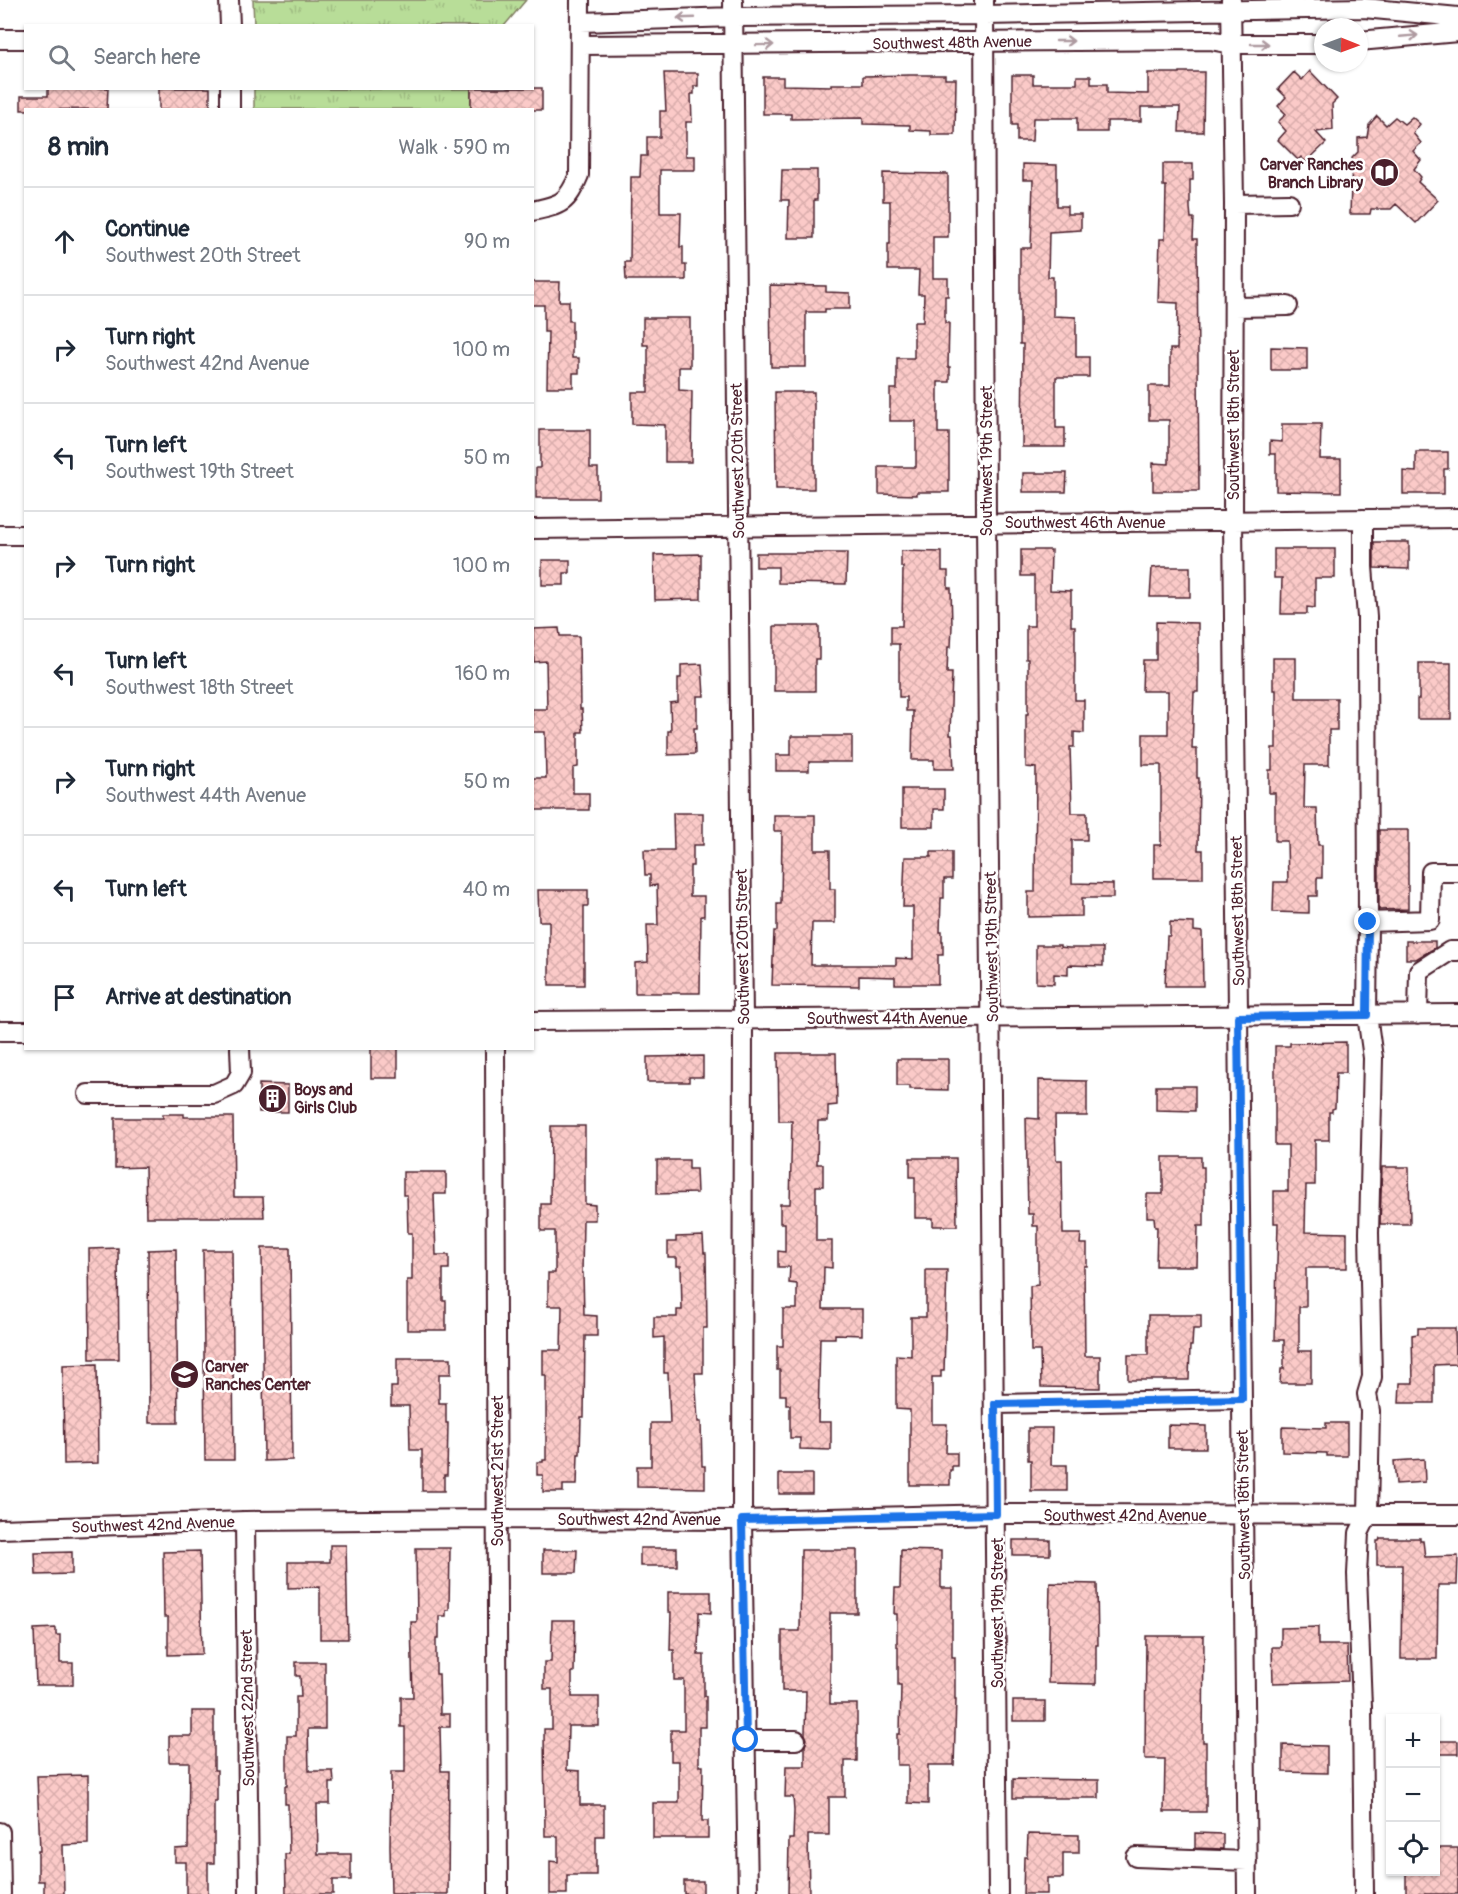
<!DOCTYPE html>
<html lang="en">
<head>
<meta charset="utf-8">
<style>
  :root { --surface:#fff; --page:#f6f6f7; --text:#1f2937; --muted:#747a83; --line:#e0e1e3 }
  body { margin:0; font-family:Pangolin,sans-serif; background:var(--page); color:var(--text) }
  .controls { position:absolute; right:18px; bottom:18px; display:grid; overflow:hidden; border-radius:0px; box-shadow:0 2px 4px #0004 }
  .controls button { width:54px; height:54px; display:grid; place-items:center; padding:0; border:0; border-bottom:2px solid var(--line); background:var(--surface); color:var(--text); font:30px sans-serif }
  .compass { position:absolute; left:1314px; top:18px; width:54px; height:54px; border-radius:50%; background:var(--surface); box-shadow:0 2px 4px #0004; rotate:91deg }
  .stop { position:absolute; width:18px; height:18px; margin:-14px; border:4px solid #1a73e8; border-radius:50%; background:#fff }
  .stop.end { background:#1a73e8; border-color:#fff; box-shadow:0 2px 6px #0008 }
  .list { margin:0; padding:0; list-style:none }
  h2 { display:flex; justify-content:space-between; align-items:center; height:78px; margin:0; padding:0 24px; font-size:26px }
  h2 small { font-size:20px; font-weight:400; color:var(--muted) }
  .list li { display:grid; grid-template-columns:39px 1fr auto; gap:18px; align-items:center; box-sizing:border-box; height:108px; padding:0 24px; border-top:2px solid var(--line) }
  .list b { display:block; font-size:22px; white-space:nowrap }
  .list p { margin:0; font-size:20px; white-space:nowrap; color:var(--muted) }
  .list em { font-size:20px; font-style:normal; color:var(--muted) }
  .icon { flex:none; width:33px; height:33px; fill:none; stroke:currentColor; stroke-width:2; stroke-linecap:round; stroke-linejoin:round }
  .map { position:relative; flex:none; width:1458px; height:1894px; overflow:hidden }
  .search { position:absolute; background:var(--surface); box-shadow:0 2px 4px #0004; left:24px; top:24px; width:510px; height:66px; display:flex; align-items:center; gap:15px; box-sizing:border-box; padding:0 21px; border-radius:0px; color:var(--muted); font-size:22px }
  .panel { position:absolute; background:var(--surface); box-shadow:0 2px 4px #0004; left:24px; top:108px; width:510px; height:942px; border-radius:0px }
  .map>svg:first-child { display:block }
</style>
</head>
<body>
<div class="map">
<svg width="1458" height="1894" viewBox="0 0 1458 1894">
  <defs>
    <pattern id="grass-tufts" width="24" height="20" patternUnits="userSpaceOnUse" patternTransform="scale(1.5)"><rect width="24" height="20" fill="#b8dd98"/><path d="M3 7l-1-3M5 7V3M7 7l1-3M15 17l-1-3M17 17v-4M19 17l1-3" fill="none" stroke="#a0bd83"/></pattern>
    <pattern id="building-cross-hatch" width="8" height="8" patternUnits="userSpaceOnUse" patternTransform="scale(1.5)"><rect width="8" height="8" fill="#fbcac8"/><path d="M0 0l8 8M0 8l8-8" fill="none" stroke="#d9adac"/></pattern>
  </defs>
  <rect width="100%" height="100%" fill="#fff"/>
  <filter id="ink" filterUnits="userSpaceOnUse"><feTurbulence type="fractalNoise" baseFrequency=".0167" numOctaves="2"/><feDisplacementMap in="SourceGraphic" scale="12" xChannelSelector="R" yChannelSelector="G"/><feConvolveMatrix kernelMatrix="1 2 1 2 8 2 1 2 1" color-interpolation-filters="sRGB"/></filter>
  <g filter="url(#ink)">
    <!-- grass -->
    <path fill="url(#grass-tufts)" stroke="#817e62" stroke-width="1.5" d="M253,0h273l-22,26 -250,-1z
      M254,89h217v20h-217z"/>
    <!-- building -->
    <path fill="url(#building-cross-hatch)" stroke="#4a1f2b" stroke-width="1.5" d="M1310,71l27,28 -5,5 1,26 -17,2 10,11 -20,19 -5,-5 -3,3 -20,-20 8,-9 -8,-9 8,-8 -8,-8 8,-9 -8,-8 16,-17 8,8z
      M1180,72h24l-1,60h-24l1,-25h-39v14h-34v11h-30v-14h-44l-1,23h-15v-16h-5v-50h21v9h44v-8h14v8h16v9l41,1v-21h32z
      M664,73h34v13h-4v8h-3l1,28h-6v34h9v14h-35v43h21l-1,34h3v18h3v15h-60l-1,-18h5l1,-85h9l1,-21h6v-19h13v-26h6z
      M910,75h35v4h11l-1,56h-24v-4l-21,-1v-5l-47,-1v-6l-72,1v-5h-28v-37h20v8l48,1v-2h32v-8z
      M48,88h60l-1,21 -86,1v-14h27z
      M159,88h51v22h-51z
      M471,88h71v22h-71z
      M1377,116l9,9 9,-8 9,7 8,-7 8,7 -7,9 8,10 -8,8 8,9 -7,9 7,8 -3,5 20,18 -22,23 -20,-19 -5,5h-20l-1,5h-20l2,-56 6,-6v-14l9,-1 2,-12z
      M1023,164l34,1v41h10v8h14v16l-32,2 -1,45h5v39l23,1v40h13v20h-33v51h9v19h-43l1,-103h-3v-96h11l2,-68h-10z
      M1163,164h30v16h-3v28l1,10h3l-1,21h4l2,252h-46v-28l16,1v-44h-20v-34h21v-37h7l1,-46 -20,-1 2,-63h5l1,-53h-3z
      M782,170h35v30h-3v38h-26l1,-38h-8z
      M883,173l65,1v63h-15v41h15v18h-3v27h4l-1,44h2v15h-12v51h11v59h-32v3l-38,-1v-27h37v-46h-26v-32h7v-31h17v-36h9l1,-28h-6l1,-24h-31v-26h2v-43h-7z
      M532,282h28l-1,19h10v20h3v37h7v15h-6v14h-26l1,-55h-4v-27h-12z
      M770,285l56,1v6l24,1v16h-25v3h-19v55h-35z
      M643,318h47v49h-11v23l13,1 -1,71h-26v-37l-33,-1v-32h16v-47h-5z
      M1271,347l36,1v22h-36z
      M775,392h39v97h-38z
      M1282,424h39l-1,35h21v33l-65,-1v-37h-6v-13l12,1z
      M540,430h50v38h8v30h-62v-30h4z
      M1416,452h32v17h-4v25h-41v-23l13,1z
      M1023,473h44l-1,19h-43z
      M1374,542h35v27l-35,-1z
      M1274,549h61v29h-20v30l-8,-1v7h-26l1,-36h-8z
      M1021,550h30l-1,40 21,1v35h4v74h9v33l-10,-1v15h-4l2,66h15v27h-15v43l41,1v14h-31v18l-54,1v-25h7l1,-124 -10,-1v-53h2v-55h-2v-33h8v-50h-13z
      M901,551l41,1v19h6v17h3l1,38 -1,21h-3l-1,26h5l-2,62h2l2,34h-20v-9h-22l1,-49h-7v-14h-7v-53h-8v-18h11l1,-59h-2z
      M756,553h91l-1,31 -68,-1v-16h-22z
      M701,554v45l-46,1 -1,-45z
      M542,560h28v13h-6v12h-22z
      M1161,567h29v30h-40l2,-29z
      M1156,622l42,1v69h-4l-2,57h5v29h2l-1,72h5v28h-49v-33h7v-80h-18v-31h25v-43h-26l1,-31h13z
      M774,626h45v33h-4v32h-41z
      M559,628l1,8h19l1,73h2l1,23h-5v35l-5,1v25h16v17h-55v-32h12l-1,-46h-13v-23h15l-1,-48 -12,1 -1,-33z
      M1273,658h23v40h41v32h-8v35h-24l-1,43h13l1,37h4v33h-5v18h-8v17l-36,-1 1,-30h14l-1,-41h-12v-48h-6v-23h3v-22h4v-58h-3z
      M1419,663h32v56h-34v-20h2z
      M702,664l2,32h-7v32h-3l1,26 -27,1v-24h3l-1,-28 8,-1v-24h3v-13z
      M791,736h61v26h-43v9h-33v-16h15z
      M902,789h42v20h-10v18h-32z
      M673,813h30v32h-10v21h-3v30h14v20h-3l-1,77h-65v-30l13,-1 -1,-37h11l-1,-40 -7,1v-11h-5l-1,-25h30z
      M774,815h41v35h15v39h5v34h-23l-1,42h85v-7l17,1v-52h-10l2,-50h26v-5h21v27h-8v19h-3l-1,34h2v10h1v13h-5v29h-43v-7l-36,-1v10l-87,-1 2,-54h3v-27h4l1,-73h-8z
      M1379,830h29v79l-29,1z
      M538,890h50v16h-4v79h-35v-64h-10z
      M1170,922l24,1v8l8,1 1,54h-38l2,-50h3z
      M1406,941h29v7l-19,11h-10z
      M1036,945h24v2l9,1h34v18l-35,-1v10l-14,-1v10l-18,-1z
      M1346,1042v31h-10l-1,35 -3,1v3h-3v28h-14v45h-9l-1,47 42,1v35h-41v39h-7v44h12v32h-31l1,-14h3v-29h-9l3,-117h-4v-32h14v-46h-13v-99h15v-3z
      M371,1048h27v30h-27z
      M778,1053h58l1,52 -9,1v15h-10l-1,43h6v22h-7v55h16v27l-8,-1 -1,42h39v26l-27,-1v4h-15l-2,84h13v28l-31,-1v-11h-10v-33h-4v-10h-6v-25h-3v-24h6v-37h14v-25l-8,-1 1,-16h-12v-16l7,1v-29h-5v-19h10l2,-83h-13z
      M703,1056v21h-14v5h-42v-25z
      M897,1059h51v31l-38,-1v-3h-13z
      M1039,1080l48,1v35h-32l1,44h6l1,74h18l-1,10h7v22h-3l1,90h15v32l-59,-1 -1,-36h-9l-1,-65 8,-1v-59h-5v-12h-5l-2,-96 13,1z
      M259,1084l29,1v27h-29z
      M1156,1086h39v25l-39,-1z
      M163,1114h21v3h49l1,80h29l1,20h-118l-1,-50 -30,1v-50h48z
      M551,1126h34v78l10,1v15h-12l-1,53h1l1,42 13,1v20h-12l-1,81h-3l-1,37h-2l-1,31h-14v7h-20v-17h-6v-13h6v-2h3v-85h-3v-25h18l1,-44h-14v-33h7v-42h-14v-27h9z
      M1163,1157h38v10h3v59h-6l-1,40h-41l1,-39h-2l-1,-10h-7v-23h16z
      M910,1158h46l1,68h-24v-8h-18v-41h-5z
      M657,1160h32v9h7l1,24 -40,1z
      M1382,1167h27l1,57h-30z
      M403,1172h43v22h-12l2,61h13v14h-6v32h3v29h-39v-50h5v-47h-4l-1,-38h-4z
      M703,1236l1,17h2l1,75h-4v45h-8l3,49h3l1,44h3v22l-68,-1v-21h14v-43h19l-2,-50h-4v-36l-10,1v-21h23v-7h5l-1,-44h-4v-8h-9v-16h8v-5z
      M118,1248l1,111h-29l-1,-110z
      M262,1248h28l2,212 -28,1z
      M176,1249l2,174h-29l-1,-173z
      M203,1250h29l2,210h-29z
      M926,1270h21l-3,101h-3v6h-9v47h15l-1,29h11v13h-5v4h-2v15h-40v-75l-14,-1v-54l15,1v-39h15z
      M1148,1315h53v14h-8l-1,17h-2l-1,34h-61v-25h20z
      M1418,1328h37l1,36 -22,1v38h-35l1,-20h13l-1,-48 6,-1z
      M397,1358h54v16h-12v29h7v20h2l-1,52h-3v16h-22v-41h-12l-1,-44h-18v-19h6z
      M97,1364l1,99 -34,1 -1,-99z
      M1326,1423h21v33h-20v-3l-45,-1v-25l44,1z
      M1168,1425l38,1v22h-38z
      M1028,1428h24l-1,37h16v26h-36v-31h-3z
      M1424,1459l1,23 -29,2 -2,-23z
      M779,1474h33v20h-33z
      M1380,1538h40v3h3l2,16 33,-1 -1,29h-19l-1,74h-36l1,-94h-25v-24h2z
      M1013,1540h37v15h-37z
      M330,1545h16l2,94h-28v-52l-32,1v-26h42z
      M416,1548h34l-1,62h-3v6h-7v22h-3v36h3l1,40h10v13h-10l1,44h8l-1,123h-57l-1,-48 1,-74h14v-45h-4v-30h12l-2,-75h6z
      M640,1548h37v18h-37z
      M543,1550h34l-1,23h-33z
      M801,1550h56v63h-27v91h27v57h-12v36h-16v38h-21l1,59h-21l1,-55h4l1,-28 -1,-14h-8l1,-31h19v-20l2,-7 -2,-5 1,-43h-24v-60h18z
      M901,1550l40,1v37h11v69h3v42h1l-2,66h-26v39l-20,-1v-38h-11v-31h3l1,-49h-3v-38h-1v-33h-3l1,-26h5z
      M200,1551l2,103 -34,1v-38h-4l-1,-65z
      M72,1552v22l-36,1 -1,-22z
      M1050,1583l47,1 1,61h-2v39l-48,-1z
      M668,1592h43v21l-12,-1 -1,43h6v41h2v31h-7v39h4l-1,55h6v17h-55v-35h26v-42h-8v-31h13v-50h-10v-30h-4l1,-38h-3z
      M552,1620h23l-1,52h-2v25h27v29h-31l-1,44 13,1v34h24v31h-8v39h-29v19h-17v-33l8,1v-26h-13l-1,-107h8v-40h-8v-27h7z
      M1318,1627v18h29l1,36 -75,2 -1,-36h9v-19z
      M56,1628v7h4v28h13v22h-37l-2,-56z
      M1146,1636h58l-1,106h3v70h-42l1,-53h-20z
      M296,1662h29v67h-17l1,42h24l1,12h-4v21h-13l1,50h33v26h-18v14h-47l-1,-40h4l-1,-50h-3v-18h2v-50h9v-39h5l-1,-21h-4z
      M1013,1701h32v20h-32z
      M192,1711h22v59h3v31h-3v62h-6v31h-22v-32h-11v-13l13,-1 1,-86h-20v-26h23z
      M1436,1741h22v13h-22z
      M1283,1745l44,1v27l-44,-1z
      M88,1775v69l-25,1 1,49h-20v-13h-6v-30h2l-3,-75z
      M1013,1779l86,1v18h-86z
      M1195,1833l28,1v15l-28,-1z
      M1028,1834l51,1v18h-16v25h-16v16h-24l1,-37h3z
      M1436,1848h22v46h-52v-22h30z
      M684,1881h19v13h-19z"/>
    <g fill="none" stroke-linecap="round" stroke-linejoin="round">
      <defs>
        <path id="minor" d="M229,0l1,26
          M733,0l10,1020 -1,500 6,374
          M984,0l2,522 12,1372
          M1231,0l3,204 -1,317 14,1373
          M581,22l152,-5 251,-2 380,-7 94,9
          M0,39h26
          M1359,41l99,-9
          M580,45l630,-5 22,4h91
          M230,88v22
          M1234,204l55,-1
          M532,211c30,-6 35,-8 47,-36l1,-175
          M1234,307l54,-1
          M1363,519v48l4,50 1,305
          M532,529l926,-11
          M0,535h26
          M1418,1015l1,-44 31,-20h8
          M532,1021l926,-7
          M0,1031h26
          M495,1048l3,846
          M88,1094h126l20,-9 7,-12 -1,-25
          M995,1404l247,-5
          M245,1521l4,373
          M0,1529l245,-8 252,-2 245,1 254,-6 462,1
          M746,1740h50
          M0,1832l1,62
          M1136,1857l111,4
          M1364,1894l-2,-187 -5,-133 2,-41 9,-18 2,-104 -3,-17 5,-17 -3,-144 4,-175 -6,-43 1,-93 62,-2 1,-48h27"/>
      </defs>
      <!-- minor casing -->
      <use href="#minor" stroke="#4a1f2b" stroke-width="22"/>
      <!-- minor -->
      <use href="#minor" stroke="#fff" stroke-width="18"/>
    </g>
    <!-- one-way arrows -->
    <defs><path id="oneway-shaft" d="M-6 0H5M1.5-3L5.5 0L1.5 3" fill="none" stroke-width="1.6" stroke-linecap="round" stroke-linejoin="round" transform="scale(1.5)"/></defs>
    <g stroke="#ae9aa0">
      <use href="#oneway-shaft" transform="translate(686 18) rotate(178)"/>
      <use href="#oneway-shaft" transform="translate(1409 36) rotate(-5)"/>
      <use href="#oneway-shaft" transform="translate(1065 41)"/>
      <use href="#oneway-shaft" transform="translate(1260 44)"/>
      <use href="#oneway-shaft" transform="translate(765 45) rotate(-1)"/>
    </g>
  </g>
  <g fill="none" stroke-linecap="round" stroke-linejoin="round" filter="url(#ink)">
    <!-- route -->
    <path stroke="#1a73e8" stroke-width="8" d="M746,1740l-4,-220 254,-6 -1,-110 247,-5 -4,-382 129,-2 1,-93"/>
  </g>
  <!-- icons -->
  <defs>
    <symbol id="library-disc" viewBox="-11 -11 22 22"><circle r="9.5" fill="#4a1f2b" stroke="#fff"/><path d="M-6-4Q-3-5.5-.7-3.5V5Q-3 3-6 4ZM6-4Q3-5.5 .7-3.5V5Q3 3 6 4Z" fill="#fff"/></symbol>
    <symbol id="building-disc" viewBox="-11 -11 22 22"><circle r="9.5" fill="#4a1f2b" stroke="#fff"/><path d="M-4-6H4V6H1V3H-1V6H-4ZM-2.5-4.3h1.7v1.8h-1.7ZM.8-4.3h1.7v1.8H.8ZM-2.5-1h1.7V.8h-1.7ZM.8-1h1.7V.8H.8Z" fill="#fff"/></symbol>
    <symbol id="school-disc" viewBox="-11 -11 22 22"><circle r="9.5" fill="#4a1f2b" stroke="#fff"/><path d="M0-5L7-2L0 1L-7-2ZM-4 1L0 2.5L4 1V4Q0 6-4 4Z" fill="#fff"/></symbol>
  </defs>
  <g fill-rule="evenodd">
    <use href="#library-disc" x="1368" y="156" width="33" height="33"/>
    <use href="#building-disc" x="256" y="1082" width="33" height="33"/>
    <use href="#school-disc" x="168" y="1358" width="33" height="33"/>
  </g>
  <g text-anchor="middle" stroke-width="5" stroke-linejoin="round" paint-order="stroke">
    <!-- street labels -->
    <g font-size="16" fill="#4a1f2b" stroke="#fff">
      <text transform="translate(952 42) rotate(-1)" y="6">Southwest 48th Avenue</text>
      <text transform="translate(1233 425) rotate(-90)" y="6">Southwest 18th Street</text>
      <text transform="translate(737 461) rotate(-91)" y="6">Southwest 20th Street</text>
      <text transform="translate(986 461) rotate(-90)" y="6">Southwest 19th Street</text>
      <text x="1085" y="528">Southwest 46th Avenue</text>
      <text transform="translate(1237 911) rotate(-91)" y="6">Southwest 18th Street</text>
      <text transform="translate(742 947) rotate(-91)" y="6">Southwest 20th Street</text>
      <text transform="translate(991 947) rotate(-91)" y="6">Southwest 19th Street</text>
      <text x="887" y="1024">Southwest 44th Avenue</text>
      <text transform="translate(497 1471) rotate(-90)" y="6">Southwest 21st Street</text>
      <text transform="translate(1243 1505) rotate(-91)" y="6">Southwest 18th Street</text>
      <text x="1125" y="1521">Southwest 42nd Avenue</text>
      <text x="639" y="1525">Southwest 42nd Avenue</text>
      <text transform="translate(153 1524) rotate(-2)" y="6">Southwest 42nd Avenue</text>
      <text transform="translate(997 1613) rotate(-90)" y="6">Southwest 19th Street</text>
      <text transform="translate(247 1708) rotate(-91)" y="6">Southwest 22nd Street</text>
    </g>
    <!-- poi labels -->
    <g font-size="16" font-weight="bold" fill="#4a1f2b" stroke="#fff" text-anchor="start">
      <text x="1363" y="170" text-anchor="end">Carver Ranches<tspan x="1363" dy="18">Branch Library</tspan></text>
      <text x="294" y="1095">Boys and<tspan x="294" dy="18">Girls Club</tspan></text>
      <text x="205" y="1372">Carver<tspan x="205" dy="18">Ranches Center</tspan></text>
    </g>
  </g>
</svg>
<div class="controls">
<button>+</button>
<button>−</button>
<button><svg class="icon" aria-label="locate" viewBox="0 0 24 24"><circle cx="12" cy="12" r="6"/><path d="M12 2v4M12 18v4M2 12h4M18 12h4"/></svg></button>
</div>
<svg class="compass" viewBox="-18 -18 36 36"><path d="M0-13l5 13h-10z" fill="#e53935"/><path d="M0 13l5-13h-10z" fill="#747a83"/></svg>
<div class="stop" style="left:746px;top:1740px"></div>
<div class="stop end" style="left:1368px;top:922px"></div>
<div class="search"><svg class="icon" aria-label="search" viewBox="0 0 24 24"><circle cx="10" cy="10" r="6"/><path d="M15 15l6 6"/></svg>Search here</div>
<section class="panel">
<h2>8 min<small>Walk · 590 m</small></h2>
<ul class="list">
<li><svg class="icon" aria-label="ahead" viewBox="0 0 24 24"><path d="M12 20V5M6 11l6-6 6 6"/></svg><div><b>Continue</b><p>Southwest 20th Street</p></div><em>90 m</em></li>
<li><svg class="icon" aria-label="right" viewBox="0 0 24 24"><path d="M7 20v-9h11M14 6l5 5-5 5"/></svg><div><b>Turn right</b><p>Southwest 42nd Avenue</p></div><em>100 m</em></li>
<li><svg class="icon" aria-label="left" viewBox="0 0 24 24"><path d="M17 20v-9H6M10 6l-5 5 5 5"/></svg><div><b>Turn left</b><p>Southwest 19th Street</p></div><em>50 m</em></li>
<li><svg class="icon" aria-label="right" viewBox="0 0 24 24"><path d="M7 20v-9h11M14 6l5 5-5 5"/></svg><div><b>Turn right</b></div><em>100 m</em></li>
<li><svg class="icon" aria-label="left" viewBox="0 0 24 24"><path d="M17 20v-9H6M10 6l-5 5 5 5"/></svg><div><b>Turn left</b><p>Southwest 18th Street</p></div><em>160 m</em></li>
<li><svg class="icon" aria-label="right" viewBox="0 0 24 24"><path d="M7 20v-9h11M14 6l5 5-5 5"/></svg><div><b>Turn right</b><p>Southwest 44th Avenue</p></div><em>50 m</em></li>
<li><svg class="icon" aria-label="left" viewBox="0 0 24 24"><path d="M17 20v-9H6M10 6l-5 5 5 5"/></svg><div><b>Turn left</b></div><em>40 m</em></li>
<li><svg class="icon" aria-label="arrive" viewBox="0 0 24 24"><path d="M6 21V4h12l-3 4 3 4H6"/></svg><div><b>Arrive at destination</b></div></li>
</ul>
</section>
</div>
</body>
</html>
